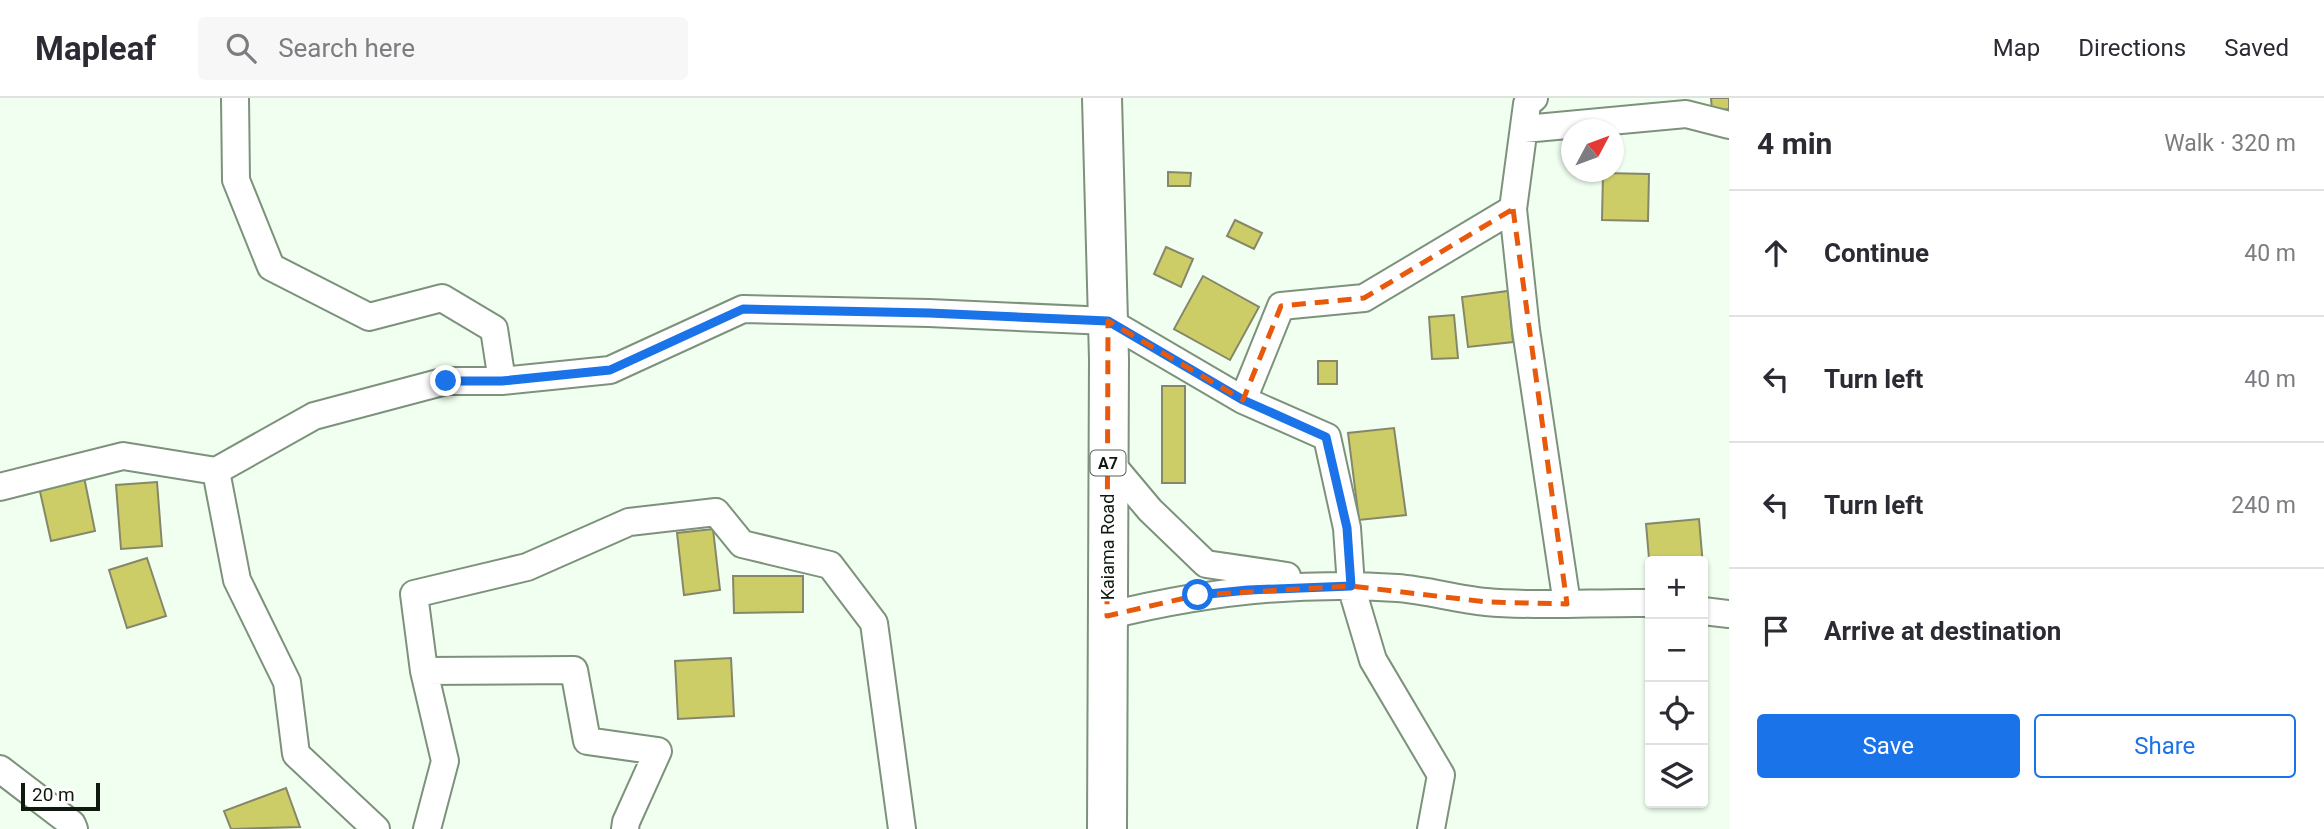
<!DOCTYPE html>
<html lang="en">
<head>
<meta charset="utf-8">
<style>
  :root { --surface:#fff; --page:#f7f7f7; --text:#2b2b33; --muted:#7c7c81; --line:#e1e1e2; --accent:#1a73e8 }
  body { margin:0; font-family:Roboto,sans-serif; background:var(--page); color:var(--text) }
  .controls { position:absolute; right:21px; bottom:21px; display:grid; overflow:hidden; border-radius:7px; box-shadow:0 2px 5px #0004 }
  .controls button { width:63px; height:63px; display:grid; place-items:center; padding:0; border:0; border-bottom:2px solid var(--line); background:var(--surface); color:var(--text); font:35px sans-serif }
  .compass { position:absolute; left:1561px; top:21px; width:63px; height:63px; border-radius:50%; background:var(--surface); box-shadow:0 2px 5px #0004; rotate:49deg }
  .scale { position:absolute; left:21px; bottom:18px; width:79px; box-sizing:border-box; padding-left:7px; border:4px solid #101910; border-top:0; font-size:19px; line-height:24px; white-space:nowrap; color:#101910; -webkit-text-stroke:5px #fff; paint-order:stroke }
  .stop { position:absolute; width:21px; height:21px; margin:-16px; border:5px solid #1a73e8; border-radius:50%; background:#fff }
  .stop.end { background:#1a73e8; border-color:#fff; box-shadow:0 2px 7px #0008 }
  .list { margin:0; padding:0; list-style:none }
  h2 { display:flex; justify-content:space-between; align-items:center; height:91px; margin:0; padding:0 28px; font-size:30px }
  h2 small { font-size:23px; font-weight:400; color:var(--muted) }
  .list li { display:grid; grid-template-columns:46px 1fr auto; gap:21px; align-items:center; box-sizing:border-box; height:126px; padding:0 28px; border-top:2px solid var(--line) }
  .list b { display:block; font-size:26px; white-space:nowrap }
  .list em { font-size:23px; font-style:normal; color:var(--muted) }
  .actions { display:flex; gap:14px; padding:21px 28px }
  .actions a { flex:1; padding:16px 0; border:2px solid var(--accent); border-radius:7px; text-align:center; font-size:24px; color:var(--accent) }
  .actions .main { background:var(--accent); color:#fff }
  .icon { flex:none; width:38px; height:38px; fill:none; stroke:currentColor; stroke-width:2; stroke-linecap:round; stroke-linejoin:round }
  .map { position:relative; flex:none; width:1729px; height:731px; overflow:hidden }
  header { display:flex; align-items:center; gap:42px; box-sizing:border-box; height:98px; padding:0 35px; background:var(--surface); border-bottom:2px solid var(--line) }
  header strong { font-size:33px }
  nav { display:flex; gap:38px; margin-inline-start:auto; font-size:24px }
  .search { width:490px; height:63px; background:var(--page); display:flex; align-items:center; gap:18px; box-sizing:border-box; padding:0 24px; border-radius:7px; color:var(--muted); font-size:26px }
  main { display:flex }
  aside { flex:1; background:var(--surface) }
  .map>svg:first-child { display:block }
</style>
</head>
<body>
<header>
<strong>Mapleaf</strong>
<div class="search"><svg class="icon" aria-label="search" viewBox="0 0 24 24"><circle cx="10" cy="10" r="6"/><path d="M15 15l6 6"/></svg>Search here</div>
<nav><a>Map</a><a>Directions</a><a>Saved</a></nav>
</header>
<main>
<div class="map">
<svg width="1729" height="731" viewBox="0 0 1729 731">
  <rect width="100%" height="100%" fill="#f1fff0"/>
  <!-- building -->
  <path fill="#cdcd68" stroke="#868769" stroke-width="2" d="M1711,0h18v11l-17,2z
    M1168,74l23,1 -1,13h-22z
    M1603,75l46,1 -1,47 -46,-1z
    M1235,122l27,13 -8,16 -27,-13z
    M1166,149l27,12 -12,28 -27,-13z
    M1203,178l56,31 -29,53 -56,-31z
    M1508,193l5,51 -45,5 -6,-50z
    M1454,217l4,43 -26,1 -3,-42z
    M1318,263h19v23h-19z
    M1162,288h23v97h-23z
    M1394,330l12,87 -47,5 -11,-87z
    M84,379l11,54 -44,10 -12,-54z
    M157,384l5,64 -41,3 -5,-64z
    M1699,421l4,47v-5h-53v9l-4,-46z
    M713,431l7,61 -36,5 -7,-62z
    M147,460l19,58 -39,12 -18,-58z
    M733,478h70v36l-69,1z
    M731,560l3,58 -56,3 -3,-58z
    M286,690l14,39 -69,2 -7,-18z"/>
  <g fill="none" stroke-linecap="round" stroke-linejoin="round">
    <defs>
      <path id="street" d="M235,0l1,82 35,87 98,50 73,-19 52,31 8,52
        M1534,0l-7,6 -14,105 13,121 41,274
        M1524,31l162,-15 43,11
        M1243,302l84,37 20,91 4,58 22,74 68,115 -10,54
        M1108,362l42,50 56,54 81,12
        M216,373l21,109 50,102 9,72 80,75
        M0,389l123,-31 93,15 98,-55 132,-35h56l108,-11 133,-61 186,4 179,8 135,79 38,-94 83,-8 149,-89
        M1703,513l26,3
        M1107,518c95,-24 192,-35 290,-28 29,2 59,11 89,14 54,5 110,0 164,1
        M424,573l150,-1 13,71 71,10 -32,71 -1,7
        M0,671l72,55 2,5
        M427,731l18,-68 -21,-90 -10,-77 113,-27 102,-45 87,-10 26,32 88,21 44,58 28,206"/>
      <path id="highway" d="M1102,0l7,261 -2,470"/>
    </defs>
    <!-- street casing -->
    <use href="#street" stroke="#7c927b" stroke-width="30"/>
    <!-- highway casing -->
    <use href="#highway" stroke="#7c927b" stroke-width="42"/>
    <!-- street -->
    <use href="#street" stroke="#fff" stroke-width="26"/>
    <!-- highway -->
    <use href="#highway" stroke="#fff" stroke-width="38"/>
  </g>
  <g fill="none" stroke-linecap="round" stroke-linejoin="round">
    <!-- route -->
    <path stroke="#1a73e8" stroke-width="9" d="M446,283h56l108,-11 133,-61 186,4 179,8 135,79 83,37 21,91 4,58 -103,4 -50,5"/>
  </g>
  <!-- marked area -->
  <path fill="none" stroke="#e8590c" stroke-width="5" stroke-dasharray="14 9" stroke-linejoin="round" d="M1513,111l54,395 -80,-2 -136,-16 -153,9 -91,21 1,-295 135,79 38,-94 83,-8z"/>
  <g text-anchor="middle" stroke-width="5" stroke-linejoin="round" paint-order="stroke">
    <!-- shield labels -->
    <rect fill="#fff" stroke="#585e58" stroke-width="2" x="1090.5" y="352.5" width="35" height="25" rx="5"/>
    <g font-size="16" font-weight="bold" fill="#101910">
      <text x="1108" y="371">A7</text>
    </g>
    <!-- street labels -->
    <g font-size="18" fill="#101910" stroke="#fff">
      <text transform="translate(1108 449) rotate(-90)" y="6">Kaiama Road</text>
    </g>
  </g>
</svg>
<div class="controls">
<button>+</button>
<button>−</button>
<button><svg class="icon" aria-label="locate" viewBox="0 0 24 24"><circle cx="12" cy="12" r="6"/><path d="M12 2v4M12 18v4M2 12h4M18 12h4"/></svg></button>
<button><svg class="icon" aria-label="layers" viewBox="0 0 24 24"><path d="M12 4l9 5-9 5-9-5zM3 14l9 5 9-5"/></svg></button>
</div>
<svg class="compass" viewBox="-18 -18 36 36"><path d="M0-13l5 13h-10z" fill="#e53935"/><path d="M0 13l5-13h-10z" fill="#7c7c81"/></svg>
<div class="scale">20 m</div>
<div class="stop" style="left:1198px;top:497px"></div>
<div class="stop end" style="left:446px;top:283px"></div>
</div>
<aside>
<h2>4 min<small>Walk · 320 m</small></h2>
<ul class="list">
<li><svg class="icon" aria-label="ahead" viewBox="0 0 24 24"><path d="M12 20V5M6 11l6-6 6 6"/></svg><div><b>Continue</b></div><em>40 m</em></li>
<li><svg class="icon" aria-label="left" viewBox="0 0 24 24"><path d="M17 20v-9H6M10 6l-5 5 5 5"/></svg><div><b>Turn left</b></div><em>40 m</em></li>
<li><svg class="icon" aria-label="left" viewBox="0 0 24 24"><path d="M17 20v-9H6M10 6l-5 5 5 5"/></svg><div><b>Turn left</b></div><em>240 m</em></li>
<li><svg class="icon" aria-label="arrive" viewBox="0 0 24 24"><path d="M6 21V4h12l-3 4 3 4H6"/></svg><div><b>Arrive at destination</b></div></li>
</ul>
<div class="actions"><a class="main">Save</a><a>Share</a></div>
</aside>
</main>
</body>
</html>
